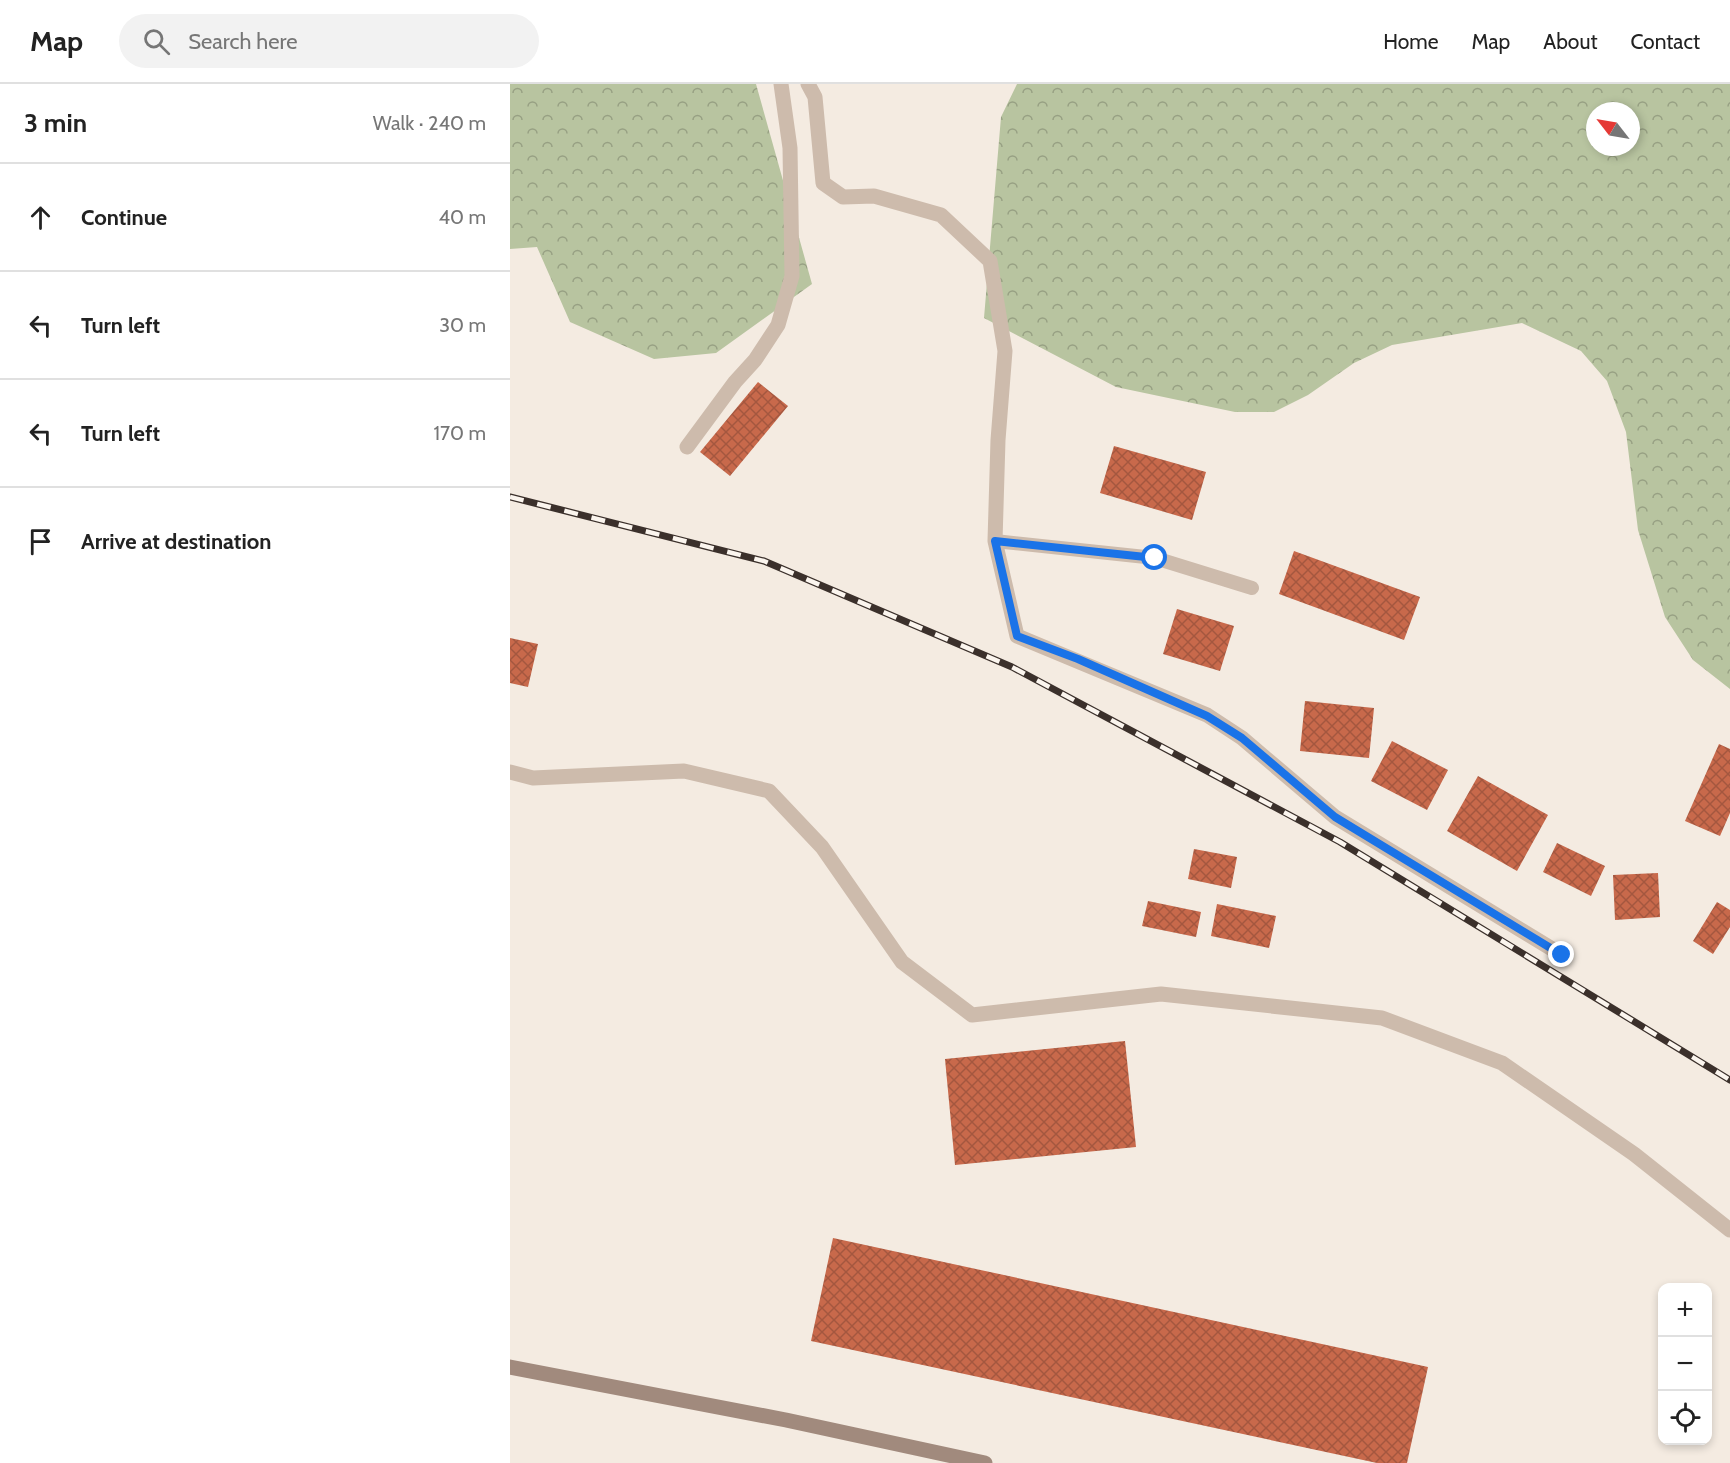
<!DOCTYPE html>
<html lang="en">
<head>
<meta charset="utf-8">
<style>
  :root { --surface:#fff; --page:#f2f2f2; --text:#222; --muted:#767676; --line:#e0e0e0 }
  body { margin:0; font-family:Cabin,sans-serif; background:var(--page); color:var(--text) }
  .controls { position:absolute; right:18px; bottom:18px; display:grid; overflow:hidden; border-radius:12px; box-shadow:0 3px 9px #0003 }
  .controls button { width:54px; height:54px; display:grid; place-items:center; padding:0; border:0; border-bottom:2px solid var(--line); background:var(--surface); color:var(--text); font:30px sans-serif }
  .compass { position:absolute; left:1076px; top:18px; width:54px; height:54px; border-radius:50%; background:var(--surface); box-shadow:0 3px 9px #0003; rotate:301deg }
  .stop { position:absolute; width:18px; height:18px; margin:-14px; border:4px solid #1a73e8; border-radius:50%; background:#fff }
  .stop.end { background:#1a73e8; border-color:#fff; box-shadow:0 2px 6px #0008 }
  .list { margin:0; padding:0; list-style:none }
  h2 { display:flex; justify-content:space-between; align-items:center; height:78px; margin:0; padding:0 24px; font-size:26px }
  h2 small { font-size:20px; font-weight:400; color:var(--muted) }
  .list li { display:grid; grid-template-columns:39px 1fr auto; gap:18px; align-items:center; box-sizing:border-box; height:108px; padding:0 24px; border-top:2px solid var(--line) }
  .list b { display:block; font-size:22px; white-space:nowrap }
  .list em { font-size:20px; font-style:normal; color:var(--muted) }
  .icon { flex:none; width:33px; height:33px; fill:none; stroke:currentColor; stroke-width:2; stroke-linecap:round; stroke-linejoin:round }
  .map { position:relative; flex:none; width:1220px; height:1379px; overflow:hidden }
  header { display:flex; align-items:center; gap:36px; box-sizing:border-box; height:84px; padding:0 30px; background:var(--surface); border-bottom:2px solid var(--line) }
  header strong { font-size:28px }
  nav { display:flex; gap:33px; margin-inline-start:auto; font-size:21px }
  .search { width:420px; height:54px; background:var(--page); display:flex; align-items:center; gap:15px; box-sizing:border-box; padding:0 21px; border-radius:33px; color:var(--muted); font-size:22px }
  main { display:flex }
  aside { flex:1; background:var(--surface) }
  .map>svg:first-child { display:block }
</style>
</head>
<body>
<header>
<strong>Map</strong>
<div class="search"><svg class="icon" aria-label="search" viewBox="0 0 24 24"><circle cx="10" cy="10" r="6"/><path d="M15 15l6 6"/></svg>Search here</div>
<nav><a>Home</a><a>Map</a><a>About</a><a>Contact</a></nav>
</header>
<main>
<aside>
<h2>3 min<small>Walk · 240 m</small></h2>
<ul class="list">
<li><svg class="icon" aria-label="ahead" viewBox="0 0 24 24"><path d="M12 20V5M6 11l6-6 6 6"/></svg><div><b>Continue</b></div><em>40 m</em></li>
<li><svg class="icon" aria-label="left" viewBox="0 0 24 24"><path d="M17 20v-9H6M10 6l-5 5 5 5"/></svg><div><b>Turn left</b></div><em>30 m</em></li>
<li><svg class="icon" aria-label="left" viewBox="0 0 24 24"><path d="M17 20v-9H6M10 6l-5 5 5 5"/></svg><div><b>Turn left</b></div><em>170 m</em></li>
<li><svg class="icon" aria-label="arrive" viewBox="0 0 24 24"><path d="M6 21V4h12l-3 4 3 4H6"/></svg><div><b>Arrive at destination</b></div></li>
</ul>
</aside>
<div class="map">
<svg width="1220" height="1379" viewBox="0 0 1220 1379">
  <defs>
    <pattern id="forest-crowns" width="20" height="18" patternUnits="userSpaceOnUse" patternTransform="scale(1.5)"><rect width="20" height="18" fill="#b8c4a0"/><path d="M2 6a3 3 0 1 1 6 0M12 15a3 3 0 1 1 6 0" fill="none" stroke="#97a083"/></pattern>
    <pattern id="building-cross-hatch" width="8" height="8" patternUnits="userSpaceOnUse" patternTransform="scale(1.5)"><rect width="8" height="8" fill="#c8694b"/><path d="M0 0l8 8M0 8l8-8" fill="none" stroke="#a4573f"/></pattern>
  </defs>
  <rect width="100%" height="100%" fill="#f4ebe1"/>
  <!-- forest -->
  <path fill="url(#forest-crowns)" fill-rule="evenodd" d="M0,0h246l56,200 -96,69 -62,6 -84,-37 -33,-75 -27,2z
    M507,0h713v605l-37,-29 -28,-43 -27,-87 -12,-98 -19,-51 -26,-30 -59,-28 -130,22 -38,18 -46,32 -34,17h-39l-119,-25 -132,-69 17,-201zM1085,27h36v36h-36z"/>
  <!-- building -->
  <path fill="url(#building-cross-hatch)" d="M248,298l30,24 -58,70 -30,-24z
    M604,362l92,26 -14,48 -92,-27z
    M784,467l126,46 -16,43 -125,-46z
    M667,525l57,17 -14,45 -57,-17z
    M0,554l28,6 -10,43 -18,-4z
    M795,617l69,7 -5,50 -69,-7z
    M882,657l56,29 -21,40 -56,-29z
    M1209,660l11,5v64l-10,23 -35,-15z
    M968,692l70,39 -31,56 -70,-40z
    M1047,759l48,23 -14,30 -48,-24z
    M684,765l43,8 -6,31 -43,-9z
    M1148,789l2,44 -45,3 -2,-45z
    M638,817l53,11 -5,25 -54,-11z
    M1207,818l13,8v17l-17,27 -20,-13z
    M707,820l59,12 -7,32 -58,-12z
    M615,957l11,106 -181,18 -10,-106z
    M323,1154l595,129 -21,96h-30l-566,-122z"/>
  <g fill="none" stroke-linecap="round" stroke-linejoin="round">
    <!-- lane -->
    <path stroke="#cdbbac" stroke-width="14" d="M485,457l160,17 97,30"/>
    <!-- street -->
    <path stroke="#cdbbac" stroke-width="15" d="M298,0l7,13 8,86 20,14 31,-1 67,19 49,46 15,90 -7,89 -3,101 22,95 190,79 35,23 93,79 227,138
      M177,363l48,-65 20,-22 23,-35 14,-49 -2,-128 -9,-64
      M0,688l23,6 151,-7 85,20 53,56 80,115 70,53 189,-21 221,24 120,45 132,91 96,76"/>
    <!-- secondary -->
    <path stroke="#a18a7d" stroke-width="15" d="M0,1283l276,53 199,43"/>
    <defs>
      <path id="rail" d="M0,413l254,64 248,106 328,175 390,238"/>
    </defs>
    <!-- rail casing -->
    <use href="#rail" stroke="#3b302b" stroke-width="7"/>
    <!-- rail -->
    <use href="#rail" stroke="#fbf5ee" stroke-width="4.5" stroke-dasharray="14" stroke-linecap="butt"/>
  </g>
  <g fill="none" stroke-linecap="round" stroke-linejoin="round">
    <!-- route -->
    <path stroke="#1a73e8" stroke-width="8" d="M645,474l-160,-17 22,95 61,23 129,57 35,22 93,79 227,138"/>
  </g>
</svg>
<div class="controls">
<button>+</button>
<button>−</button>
<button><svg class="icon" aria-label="locate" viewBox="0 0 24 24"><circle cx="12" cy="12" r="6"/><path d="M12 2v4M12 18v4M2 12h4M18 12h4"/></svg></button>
</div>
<svg class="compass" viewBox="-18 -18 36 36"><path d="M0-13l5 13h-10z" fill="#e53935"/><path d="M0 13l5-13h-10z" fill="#767676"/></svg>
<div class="stop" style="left:645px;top:474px"></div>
<div class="stop end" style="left:1052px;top:871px"></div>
</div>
</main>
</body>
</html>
